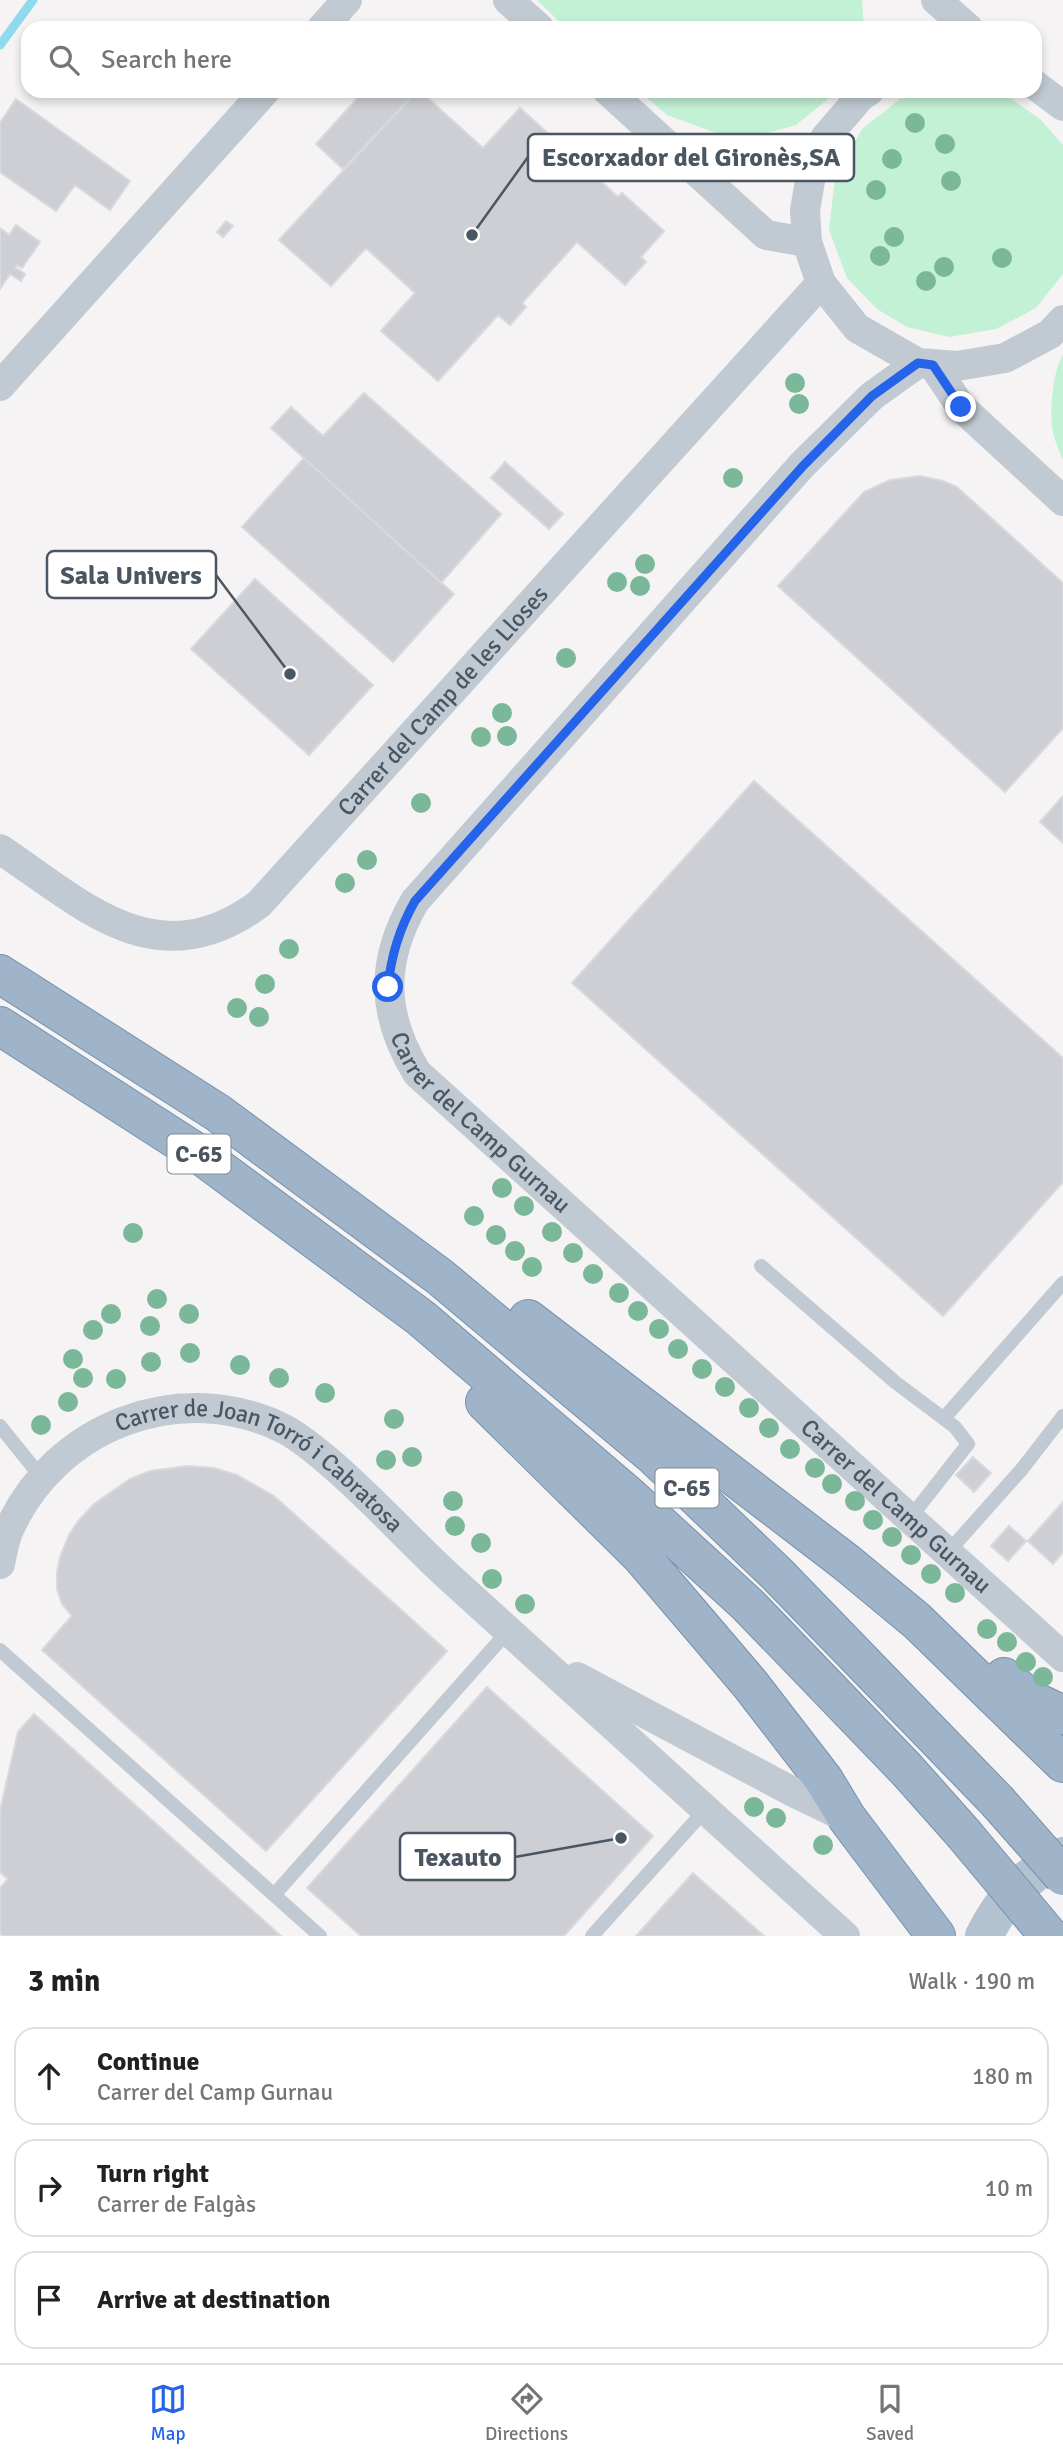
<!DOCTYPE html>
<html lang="en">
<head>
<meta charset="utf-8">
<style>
  :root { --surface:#fff; --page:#f2f2f2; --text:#202124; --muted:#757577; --line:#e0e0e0; --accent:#2563eb }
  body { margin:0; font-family:Signika,sans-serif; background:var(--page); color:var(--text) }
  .stop { position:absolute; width:21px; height:21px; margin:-16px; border:5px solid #2563eb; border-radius:50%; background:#fff }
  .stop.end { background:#2563eb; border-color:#fff; box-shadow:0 2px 7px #0008 }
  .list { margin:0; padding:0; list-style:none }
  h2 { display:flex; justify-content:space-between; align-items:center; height:91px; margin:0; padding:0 28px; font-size:30px }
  h2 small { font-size:23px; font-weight:400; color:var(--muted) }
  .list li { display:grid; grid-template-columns:46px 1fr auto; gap:21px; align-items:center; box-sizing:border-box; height:98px; margin:0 14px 14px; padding:0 14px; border:2px solid var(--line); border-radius:21px }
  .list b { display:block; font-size:26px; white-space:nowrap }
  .list p { margin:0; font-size:23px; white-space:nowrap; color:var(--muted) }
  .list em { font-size:23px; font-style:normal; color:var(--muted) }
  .icon { flex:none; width:38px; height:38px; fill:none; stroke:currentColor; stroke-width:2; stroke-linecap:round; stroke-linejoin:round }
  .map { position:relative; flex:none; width:1063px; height:1936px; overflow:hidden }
  .search { position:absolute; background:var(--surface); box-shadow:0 4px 10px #0003; left:21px; right:21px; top:21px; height:77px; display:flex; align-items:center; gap:18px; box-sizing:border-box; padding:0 24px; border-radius:21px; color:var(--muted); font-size:26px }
  .sheet { height:427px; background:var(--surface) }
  nav { display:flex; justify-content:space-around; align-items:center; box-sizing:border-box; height:98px; border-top:2px solid var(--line); background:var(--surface); font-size:19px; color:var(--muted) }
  nav a { display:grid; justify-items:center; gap:4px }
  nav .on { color:var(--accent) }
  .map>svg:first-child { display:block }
</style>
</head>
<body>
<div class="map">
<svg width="1063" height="1936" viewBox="0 0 1063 1936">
  <rect width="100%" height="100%" fill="#f5f3f3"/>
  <!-- green -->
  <path fill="#c3f1d5" d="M537,0h325l2,27 -298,1z
    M639,91h194l-5,8 -32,26 -39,11 -36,-1 -54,-20z
    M926,91l76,1 39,28 22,25v129l-27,34 -40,21 -47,8 -42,-10 -30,-18 -30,-31 -18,-48 6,-52 27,-49 38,-30z
    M1063,355v105c-5,-11 -9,-21 -11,-33 -2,-17 1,-58 11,-72z"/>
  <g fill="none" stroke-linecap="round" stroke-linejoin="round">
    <!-- stream -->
    <path stroke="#90daee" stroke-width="9" d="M0,45l33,-45"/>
  </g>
  <!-- building -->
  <path fill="#cdcfd5" stroke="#d7d9de" stroke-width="2" d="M364,91h53l-74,78 -27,-25z
    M417,91h3l63,57 37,-40 98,89 4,-4 42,38 -23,26 5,5 -21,23 -48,-43 -55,61 4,4 -16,18 -12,-10 -60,66 -57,-50 34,-38 -49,-45 -35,38 -52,-46z
    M16,99l114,82 -20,29 -35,-25 -19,26 -56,-39v-49z
    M226,221l7,5 -10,11 -6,-5z
    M16,225l24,17 -18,26 -5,-3 -2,2 10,7 -4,7 -11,-7 -10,15v-61l9,7z
    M364,393l137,121 -60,69 -170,-155 20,-21 32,29z
    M304,458l150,136 -61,68 -151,-135z
    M505,462l58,52 -14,15 -58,-51z
    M920,476l23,5 14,6 106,96v145l-58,64 -227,-206 86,-94 26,-12z
    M255,579l118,106 -64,70 -118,-106z
    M754,781l309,277v124l-120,134 -371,-333z
    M1063,796v47l-23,-21z
    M973,1457l18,16 -17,19 -18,-17z
    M188,1466l26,2 23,7 37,21 173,155 -181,200 -224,-201 30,-34 -10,-12 -5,-15v-16l3,-16 9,-22 10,-15 15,-16 36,-25 20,-8z
    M1063,1502v50l-10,12 -25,-23z
    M1009,1526l17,15 -18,20 -17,-15z
    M487,1687l166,149 -89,100h-203l-54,-48z
    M34,1714l247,222h-278l-3,-3v-45l8,-9 -8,-7v-61l18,-79z
    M693,1873l71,63h-128z"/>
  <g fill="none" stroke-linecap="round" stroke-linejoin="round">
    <defs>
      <path id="trunk" d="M0,974l218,139 222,164 215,180 122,117 220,227
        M0,1026l199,128 222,164 208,178 119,109 159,165 56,63
        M528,1319l319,244 70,58 146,142
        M485,1402l156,154 109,128 74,96 23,38 89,118
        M1004,1677l30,24 29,14"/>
    </defs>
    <!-- trunk casing -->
    <use href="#trunk" stroke="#7690ad" stroke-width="40"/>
    <!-- service -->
    <path stroke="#c1cad2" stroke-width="14" d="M761,1266l134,116 60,45 13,17 -58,74
      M944,1418l119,-135
      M0,1426l41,51
      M948,1552l74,-83 41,-53
      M0,1650l320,286
      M274,1895l235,-265
      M592,1936l114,-127"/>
    <!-- minor -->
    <g stroke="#c1cad2" stroke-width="30">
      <path d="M508,0l31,28"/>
      <path d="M936,0l32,28"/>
      <path d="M322,28l25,-28"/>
      <path d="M1035,85l28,21"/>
      <path d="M608,91l158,144 41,7"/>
      <path d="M869,91l-8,5 -36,42 -12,26 -8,46 2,32 14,41 36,45 61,35 39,3 48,-8 45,-24 13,-14"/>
      <path id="s1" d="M918,363l-46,33 -70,69 -387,436c-35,60 -34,113 2,172l646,584"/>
      <path d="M933,365l28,42 102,94"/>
      <path d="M0,386l265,-295"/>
      <path id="s2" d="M0,849c85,57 157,130 259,55l562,-621"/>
      <path id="s3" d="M0,1564c2,-10 4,-22 8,-32 45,-106 174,-156 278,-102 18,10 34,24 49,37 40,35 75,74 114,110 132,120 264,239 396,359"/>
      <path d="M577,1677l216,115 54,26"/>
    </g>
    <!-- primary -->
    <path stroke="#b3c2d1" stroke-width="38" d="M984,1936c18,-37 42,-61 79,-80"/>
    <!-- trunk -->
    <use href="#trunk" stroke="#9fb4c9" stroke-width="38"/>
    <defs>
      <path id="trunk-bridge" d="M997,1801l66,75
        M963,1833l86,103"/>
    </defs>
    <!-- trunk-bridge casing -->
    <use href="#trunk-bridge" stroke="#7690ad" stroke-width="40" stroke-linecap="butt"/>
    <!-- trunk-bridge -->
    <use href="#trunk-bridge" stroke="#9fb4c9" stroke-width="38"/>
  </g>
  <!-- trees -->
  <g fill="#7bb799">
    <circle cx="915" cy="123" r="10"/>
    <circle cx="945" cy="144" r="10"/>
    <circle cx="892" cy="159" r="10"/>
    <circle cx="951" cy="181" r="10"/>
    <circle cx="876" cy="190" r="10"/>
    <circle cx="894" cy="237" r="10"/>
    <circle cx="880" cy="256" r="10"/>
    <circle cx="1002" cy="258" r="10"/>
    <circle cx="944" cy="267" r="10"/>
    <circle cx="926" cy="281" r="10"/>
    <circle cx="795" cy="383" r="10"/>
    <circle cx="799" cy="404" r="10"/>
    <circle cx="733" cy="478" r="10"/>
    <circle cx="645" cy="564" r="10"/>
    <circle cx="617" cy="582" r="10"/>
    <circle cx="640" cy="586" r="10"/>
    <circle cx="566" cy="658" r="10"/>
    <circle cx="502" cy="713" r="10"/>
    <circle cx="507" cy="736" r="10"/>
    <circle cx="481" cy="737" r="10"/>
    <circle cx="421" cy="803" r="10"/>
    <circle cx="367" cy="860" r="10"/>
    <circle cx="345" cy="883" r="10"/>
    <circle cx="289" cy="949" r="10"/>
    <circle cx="265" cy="984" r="10"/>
    <circle cx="237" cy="1008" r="10"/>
    <circle cx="259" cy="1017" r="10"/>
    <circle cx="502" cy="1188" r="10"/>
    <circle cx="524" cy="1206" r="10"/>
    <circle cx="474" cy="1216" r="10"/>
    <circle cx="552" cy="1232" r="10"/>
    <circle cx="133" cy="1233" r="10"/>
    <circle cx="496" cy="1235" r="10"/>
    <circle cx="515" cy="1251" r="10"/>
    <circle cx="573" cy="1253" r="10"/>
    <circle cx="532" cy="1267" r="10"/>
    <circle cx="593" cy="1274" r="10"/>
    <circle cx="619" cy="1293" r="10"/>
    <circle cx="157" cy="1299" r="10"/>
    <circle cx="638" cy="1311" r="10"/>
    <circle cx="111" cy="1314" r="10"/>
    <circle cx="189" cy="1314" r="10"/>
    <circle cx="150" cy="1326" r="10"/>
    <circle cx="659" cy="1329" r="10"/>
    <circle cx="93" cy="1330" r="10"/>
    <circle cx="678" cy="1349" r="10"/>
    <circle cx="190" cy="1353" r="10"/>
    <circle cx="73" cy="1359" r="10"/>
    <circle cx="151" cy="1362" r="10"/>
    <circle cx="240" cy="1365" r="10"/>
    <circle cx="702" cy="1369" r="10"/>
    <circle cx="83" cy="1378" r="10"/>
    <circle cx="279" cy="1378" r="10"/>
    <circle cx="116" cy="1379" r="10"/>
    <circle cx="725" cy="1387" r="10"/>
    <circle cx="325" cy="1393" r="10"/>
    <circle cx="68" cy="1402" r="10"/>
    <circle cx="749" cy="1408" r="10"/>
    <circle cx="394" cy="1419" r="10"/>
    <circle cx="41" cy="1425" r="10"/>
    <circle cx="769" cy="1428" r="10"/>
    <circle cx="790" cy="1449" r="10"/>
    <circle cx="412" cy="1457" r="10"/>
    <circle cx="386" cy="1460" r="10"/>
    <circle cx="815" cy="1468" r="10"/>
    <circle cx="832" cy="1484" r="10"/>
    <circle cx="453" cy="1501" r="10"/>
    <circle cx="855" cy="1501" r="10"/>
    <circle cx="873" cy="1520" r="10"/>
    <circle cx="455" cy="1526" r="10"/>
    <circle cx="892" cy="1537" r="10"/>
    <circle cx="481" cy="1543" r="10"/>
    <circle cx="911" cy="1555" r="10"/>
    <circle cx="931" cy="1574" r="10"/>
    <circle cx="492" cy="1579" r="10"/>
    <circle cx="955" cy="1593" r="10"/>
    <circle cx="525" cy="1604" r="10"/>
    <circle cx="987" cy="1629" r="10"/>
    <circle cx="1007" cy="1642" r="10"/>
    <circle cx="1026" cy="1662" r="10"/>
    <circle cx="1043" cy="1677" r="10"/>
    <circle cx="754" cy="1807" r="10"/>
    <circle cx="776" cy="1818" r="10"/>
    <circle cx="823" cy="1845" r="10"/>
  </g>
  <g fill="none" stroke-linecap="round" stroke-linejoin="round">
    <!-- route -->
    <path stroke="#2563eb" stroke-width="9" d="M388,987c3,-32 11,-58 27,-86l388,-435 69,-70 46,-33 15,2 28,42"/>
  </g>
  <g text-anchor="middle" stroke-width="5" stroke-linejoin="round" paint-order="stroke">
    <!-- shield labels -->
    <g fill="#fff" stroke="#808990" stroke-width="2">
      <rect x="167.5" y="1134.5" width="63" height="39" rx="5"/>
      <rect x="655.5" y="1468.5" width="63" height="39" rx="5"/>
    </g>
    <g font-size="23" font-weight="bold" fill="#4a5661">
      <text x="199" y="1162">C-65</text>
      <text x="687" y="1496">C-65</text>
    </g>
    <!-- street labels -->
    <g font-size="24" fill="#4a5661" stroke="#fff">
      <text dy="8" stroke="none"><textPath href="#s2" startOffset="564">Carrer del Camp de les Lloses</textPath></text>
      <text dy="8" stroke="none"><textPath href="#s1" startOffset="999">Carrer del Camp Gurnau</textPath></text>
      <text dy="8" stroke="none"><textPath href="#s3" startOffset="352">Carrer de Joan Torró i Cabratosa</textPath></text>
      <text dy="8" stroke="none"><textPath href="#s1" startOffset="1566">Carrer del Camp Gurnau</textPath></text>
    </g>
  </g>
  <!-- callouts -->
  <path fill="none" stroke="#4a5661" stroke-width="2.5" d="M472 235L528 157M290 674L216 575M621 1838L515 1857"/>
  <g fill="#4a5661" stroke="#fff" stroke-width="2.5">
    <circle cx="472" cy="235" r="7"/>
    <circle cx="290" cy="674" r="7"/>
    <circle cx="621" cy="1838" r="7"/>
  </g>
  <g fill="#fff" stroke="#4a5661" stroke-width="2.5">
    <rect x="528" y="134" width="326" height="47" rx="7"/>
    <rect x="47" y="551" width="169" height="47" rx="7"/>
    <rect x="400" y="1833" width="115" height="47" rx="7"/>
  </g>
  <g font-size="26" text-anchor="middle" font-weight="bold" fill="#4a5661">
    <text x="691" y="166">Escorxador del Gironès,SA</text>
    <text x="131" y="584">Sala Univers</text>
    <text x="458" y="1866">Texauto</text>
  </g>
</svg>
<div class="stop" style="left:388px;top:987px"></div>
<div class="stop end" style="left:961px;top:407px"></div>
<div class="search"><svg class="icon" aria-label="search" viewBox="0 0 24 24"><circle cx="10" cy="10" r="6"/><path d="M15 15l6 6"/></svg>Search here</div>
</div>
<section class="sheet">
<h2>3 min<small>Walk · 190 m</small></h2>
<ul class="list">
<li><svg class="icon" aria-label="ahead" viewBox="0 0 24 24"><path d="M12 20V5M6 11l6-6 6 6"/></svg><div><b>Continue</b><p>Carrer del Camp Gurnau</p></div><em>180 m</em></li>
<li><svg class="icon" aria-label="right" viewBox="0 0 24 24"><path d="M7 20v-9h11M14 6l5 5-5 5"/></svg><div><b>Turn right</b><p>Carrer de Falgàs</p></div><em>10 m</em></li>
<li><svg class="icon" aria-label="arrive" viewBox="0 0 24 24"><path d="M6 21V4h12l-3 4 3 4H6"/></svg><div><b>Arrive at destination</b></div></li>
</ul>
</section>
<nav>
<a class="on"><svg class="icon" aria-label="map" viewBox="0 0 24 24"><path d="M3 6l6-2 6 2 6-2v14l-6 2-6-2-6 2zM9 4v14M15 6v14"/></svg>Map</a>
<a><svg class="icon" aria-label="directions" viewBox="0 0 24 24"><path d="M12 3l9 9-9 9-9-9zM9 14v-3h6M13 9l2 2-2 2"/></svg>Directions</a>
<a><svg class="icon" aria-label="saved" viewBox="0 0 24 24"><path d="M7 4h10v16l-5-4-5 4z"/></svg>Saved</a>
</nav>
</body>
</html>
